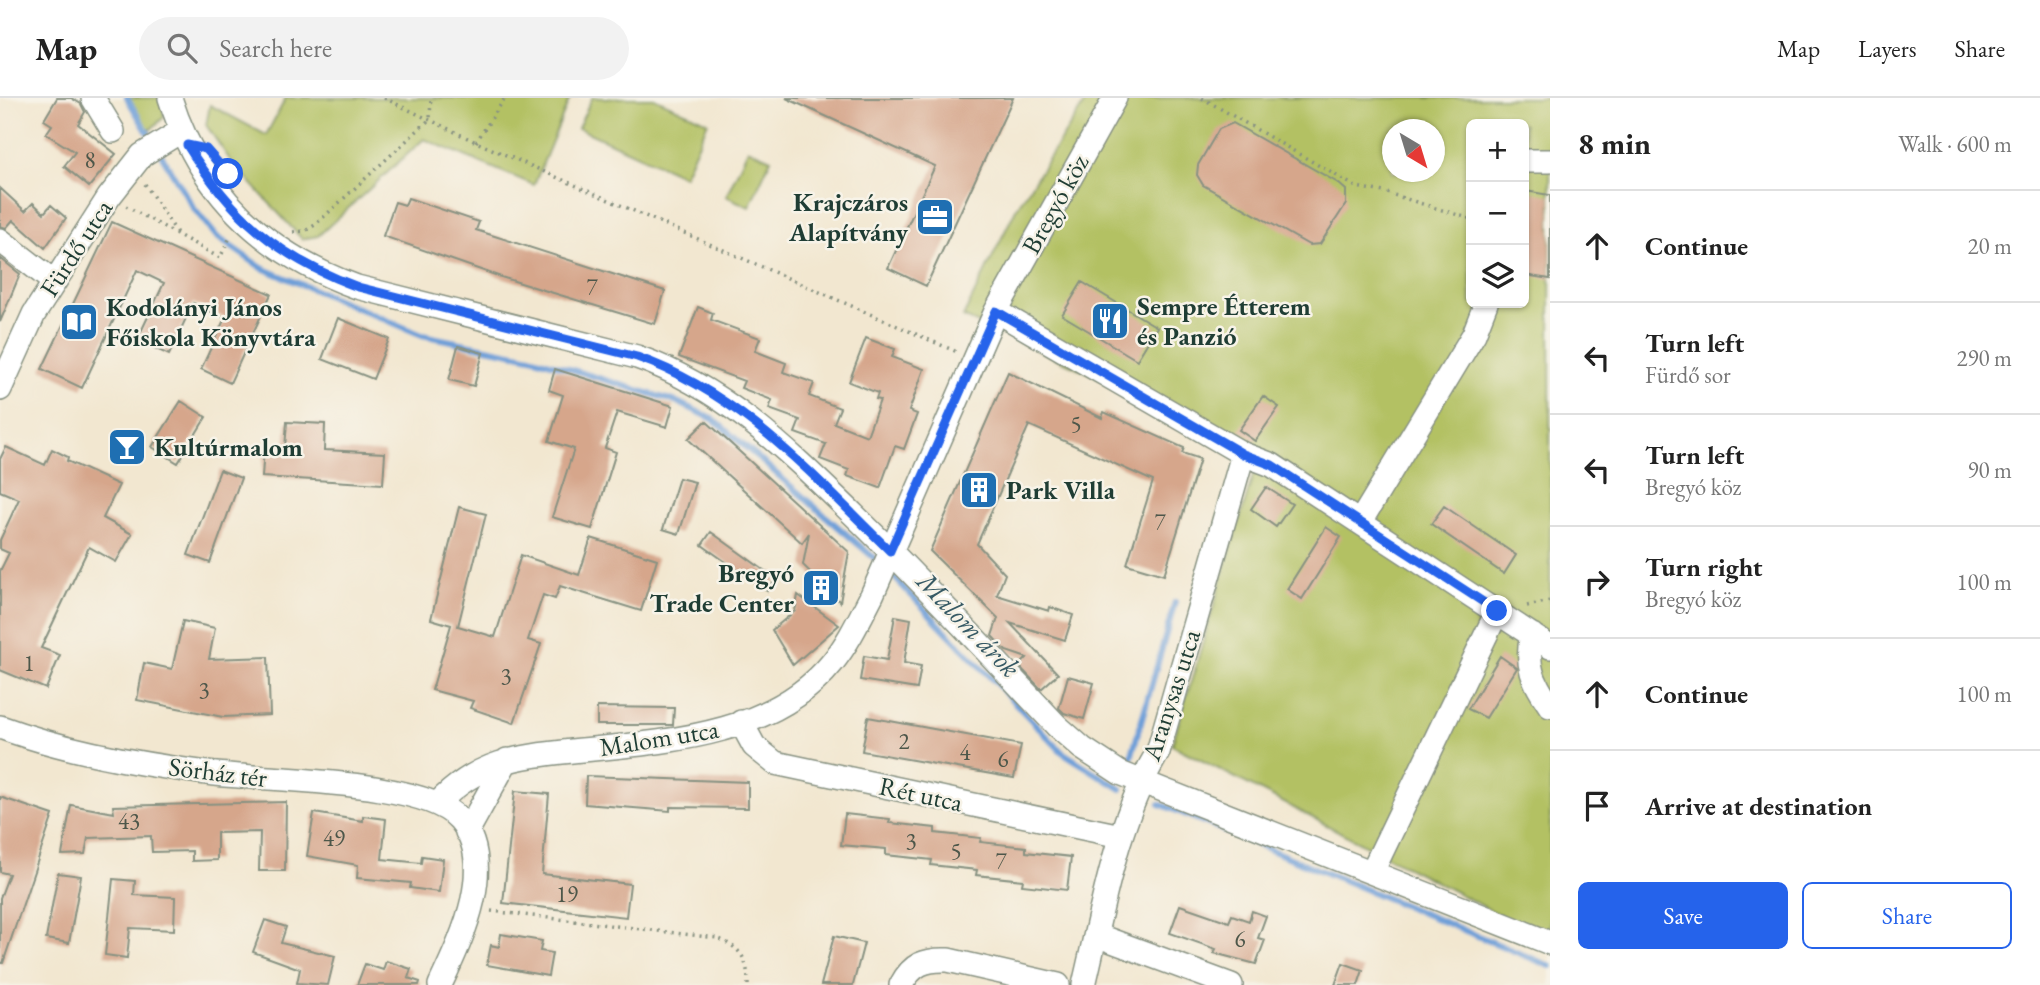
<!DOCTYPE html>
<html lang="en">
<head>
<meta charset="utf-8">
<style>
  :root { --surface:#fff; --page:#f2f2f2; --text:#222; --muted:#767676; --line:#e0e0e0; --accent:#2563eb }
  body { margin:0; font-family:"EB Garamond",serif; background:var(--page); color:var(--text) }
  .controls { position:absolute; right:21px; top:21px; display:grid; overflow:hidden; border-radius:10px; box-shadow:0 2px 5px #0004 }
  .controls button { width:63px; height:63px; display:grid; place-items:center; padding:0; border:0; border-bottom:2px solid var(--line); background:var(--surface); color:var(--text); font:35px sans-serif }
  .compass { position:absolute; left:1382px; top:21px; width:63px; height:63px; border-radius:50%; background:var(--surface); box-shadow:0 2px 5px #0004; rotate:142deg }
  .stop { position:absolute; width:21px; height:21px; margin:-16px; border:5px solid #2563eb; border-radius:50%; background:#fff }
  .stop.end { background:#2563eb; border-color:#fff; box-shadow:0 2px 7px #0008 }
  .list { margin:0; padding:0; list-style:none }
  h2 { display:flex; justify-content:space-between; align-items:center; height:91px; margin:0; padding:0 28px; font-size:30px }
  h2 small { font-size:23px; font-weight:400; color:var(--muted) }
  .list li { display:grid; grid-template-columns:46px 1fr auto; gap:21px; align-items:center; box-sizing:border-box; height:112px; padding:0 28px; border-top:2px solid var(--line) }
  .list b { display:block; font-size:26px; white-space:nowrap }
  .list p { margin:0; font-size:23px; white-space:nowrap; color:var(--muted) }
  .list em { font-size:23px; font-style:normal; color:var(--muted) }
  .actions { display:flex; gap:14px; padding:21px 28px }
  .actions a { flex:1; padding:16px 0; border:2px solid var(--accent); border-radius:10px; text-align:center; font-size:24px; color:var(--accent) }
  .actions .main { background:var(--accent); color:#fff }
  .icon { flex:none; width:38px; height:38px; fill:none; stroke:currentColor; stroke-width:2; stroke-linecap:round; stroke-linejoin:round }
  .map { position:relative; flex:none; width:1550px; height:887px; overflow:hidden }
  header { display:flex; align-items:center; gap:42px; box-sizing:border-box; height:98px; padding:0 35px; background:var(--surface); border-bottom:2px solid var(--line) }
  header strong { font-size:33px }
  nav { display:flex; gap:38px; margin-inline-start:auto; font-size:24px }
  .search { width:490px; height:63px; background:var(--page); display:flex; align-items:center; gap:18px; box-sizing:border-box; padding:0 24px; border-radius:38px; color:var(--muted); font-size:26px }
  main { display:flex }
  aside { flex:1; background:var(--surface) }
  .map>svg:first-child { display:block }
</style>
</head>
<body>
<header>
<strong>Map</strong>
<div class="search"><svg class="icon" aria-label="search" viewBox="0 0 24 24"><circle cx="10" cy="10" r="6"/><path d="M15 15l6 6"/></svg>Search here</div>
<nav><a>Map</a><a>Layers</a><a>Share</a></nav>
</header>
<main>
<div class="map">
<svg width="1550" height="887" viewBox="0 0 1550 887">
  <rect width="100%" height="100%" fill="#f7f3e8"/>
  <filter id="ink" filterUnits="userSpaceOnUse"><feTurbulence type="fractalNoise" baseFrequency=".0143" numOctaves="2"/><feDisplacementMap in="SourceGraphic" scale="14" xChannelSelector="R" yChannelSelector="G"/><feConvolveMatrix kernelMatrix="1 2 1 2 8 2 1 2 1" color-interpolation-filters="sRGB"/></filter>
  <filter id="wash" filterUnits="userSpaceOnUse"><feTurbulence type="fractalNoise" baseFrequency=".00686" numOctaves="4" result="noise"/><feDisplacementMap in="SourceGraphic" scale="28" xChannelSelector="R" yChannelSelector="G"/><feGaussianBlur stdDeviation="1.57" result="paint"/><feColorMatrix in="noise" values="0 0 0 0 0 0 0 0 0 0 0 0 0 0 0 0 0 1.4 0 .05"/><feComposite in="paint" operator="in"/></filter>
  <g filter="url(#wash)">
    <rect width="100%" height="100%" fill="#f2e7d0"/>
    <!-- green -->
    <path fill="#b3c163" stroke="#697f4c" stroke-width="2" fill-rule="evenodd" d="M128,0h34l2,19 -16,15z
      M286,0h284l-36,87 -110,-46 -106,97 -16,3 -72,-79 -24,-35 4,-20 56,30z
      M592,0h62l54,24 -24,54 -106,-48z
      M1088,0h462v843l-378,-196 89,-296 -298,-132 53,-108zM1471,26h53v179h-53zM1392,32h42v42h-42z
      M748,51l23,10 -22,48 -23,-11z"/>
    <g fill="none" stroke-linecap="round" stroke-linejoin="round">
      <!-- stream -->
      <path stroke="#6e9fd8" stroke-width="6" d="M127,0l26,43
        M159,53l36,59 22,27 45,31 160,67 109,22 146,45 36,17 167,144
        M888,473l174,181 59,37
        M1129,667l46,-163
        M1160,706l390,162"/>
    </g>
    <g id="blocks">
      <!-- building -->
      <path fill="#d6a68b" d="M57,0h14l10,6 4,8 -7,12 38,30 -27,33 -25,-21 11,-14 -29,-18 6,-9 -8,-5z
        M786,0h227l-87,188 -38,-18 47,-102z
        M1233,25l105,60 8,7v14l-26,40 -11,1 -106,-60 -6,-10 1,-10 21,-36z
        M0,90l25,23 8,-8 11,10 7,-8 15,13 -21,30 -32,-28 -7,8 -6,-2z
        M1525,93l25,4v84l-26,-4z
        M408,100l71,24 -3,8 189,61 -10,33 -154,-47 -118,-41 12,-34 10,3z
        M112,124l159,72 -41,89 -29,-14 24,-51 -32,-15 -24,52 -32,-15 27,-57 -27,-13 -55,118 -40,-19z
        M0,160l20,16 -20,48z
        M1082,184l75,45 -20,33 -75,-45z
        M698,209l15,6 -2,7 49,18 -5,13 31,12 -3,9 31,11 -5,13 31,12 -6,15 33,13 13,-36 -4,-1 2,-6 -29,-11 17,-44 29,11 -3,8 32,12 -15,42 8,3 -13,35 -9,-3 -15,42 -33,-12 2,-6 -29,-11 6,-15 -31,-11 5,-13 -31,-11 3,-9 -31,-12 3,-7 -65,-24z
        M338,220l51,21 -16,40 -51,-20z
        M458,248l25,7 -9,33 -25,-6z
        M555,271l118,37 -6,21 -50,-15 -12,36 11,4 -24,77 -40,-12 22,-68 -25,-8 14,-46 -14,-5z
        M1008,274l94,46 2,-6 80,36 -2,5 18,6 -36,116 -37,-11 26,-83 -124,-56 -52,119 28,30 -8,21 52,16 1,-4 23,8 -8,25 -55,-17 48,51 -17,15 -22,-23 8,-8 -21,-7 -14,-15 6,-18 -68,-67z
        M1263,298l16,11 -24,34 -16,-11z
        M181,303l25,16 -28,46 -26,-16z
        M706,323l143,131 -9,50 -37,-37 6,-32 -7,10 -114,-104z
        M287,324l38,2 -1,26 61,3 -2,31 -121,-7 2,-30 21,1z
        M6,349l39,18 7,-16 16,8 -1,4 52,24 -16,33 29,16 -16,28 -27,-15 -48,101 19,7 -14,34 -46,-19v-99l9,-18 -9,-4v-9l19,-41 -19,-8v-32z
        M220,372l21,8 -31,85 -22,-8z
        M679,380l16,4 -16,52 -16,-5z
        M1266,389l26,17 -16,23 -25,-18z
        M1444,408l72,49 -12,19 -73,-50z
        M459,409l27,7 -28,112 37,11 26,-82 58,20 12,-37 66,21 -16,52 -81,-25 -5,13 -12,-4 -15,45 13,4 -27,79 -44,-15 3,-7 -41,-11 19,-65 -20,-6z
        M1326,429l15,10 -39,62 -15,-10z
        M711,434l65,47 -9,12 -65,-46z
        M798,497l41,30 -46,40 -21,-35 23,-19z
        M895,518l16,3 -7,44 17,3 -4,23 -57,-9 4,-24 23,4z
        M183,523l32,7 -6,31 59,-2 2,58 -47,2 -86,-17 7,-37 28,6z
        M1500,558l17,12 -31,50 -18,-9z
        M1068,578l26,7 -10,36 -20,-6 -5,-5z
        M597,609l77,1 -1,17h-76z
        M868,619l153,28 -7,33 -152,-27z
        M586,678l162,6v26l-78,-1v4l-85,-7z
        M515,693l34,3 -7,80 88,10 -4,33 -123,-14z
        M0,699l53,18 -50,148h-3v-65l9,-24 -9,-2z
        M286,704l-1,69h-26l1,-39 -43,1v27l-25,1v-10l-40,1 -1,-16 -63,2 -3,16 -23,1 9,-50 43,8 -1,-7z
        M314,715l49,8v-5l23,3 -4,40 39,4 1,-7 21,3 -4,33 -29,-4 1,-5 -54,-5 1,-13 -51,-9z
        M845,716l45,5 -1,4 46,5v5l46,5 -1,4 46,5v5l45,5 -4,33 -45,-5 1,-5 -47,-5 1,-5 -46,-5 1,-5 -46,-5v-6l-45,-4z
        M58,775l23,3 -12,67 -23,-4z
        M113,781l22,2 -1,14 41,2 -1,33 -44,-2 -3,30 -22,-3z
        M1180,807l49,17 3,-7 17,6 3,-10 14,5 -8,22 7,2 -9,24 -42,-11 2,-4 -46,-16z
        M265,822l21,7 -5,16 54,13 -7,29 -31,-2 3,-14 -47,-17z
        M501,836l41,7 -2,10 12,2 -4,23 -61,-11 4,-20 8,2z
        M834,838l30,7 -11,42h-32z
        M386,863l25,8 -3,9 12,4 -1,3h-62l8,-21 18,6z
        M1343,865l20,7 -5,15h-23z"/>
    </g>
  </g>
  <g filter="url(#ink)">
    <use href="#blocks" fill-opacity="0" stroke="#889282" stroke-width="2"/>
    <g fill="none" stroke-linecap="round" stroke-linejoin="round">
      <defs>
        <path id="minor" d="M93,0l20,33
          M170,0c30,95 95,156 187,189l280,70c88,31 151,94 217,158 70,68 136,140 203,211l25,22 38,25 430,170
          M1524,63h26
          M0,142l54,42
          M996,213l247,143 29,11 278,182
          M0,291l34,-75 75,-117 33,-42 39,-24
          M1360,424l114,-188 12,-31
          M1532,537c-7,29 1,47 18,71
          M741,624l13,24 21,17 346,73
          M0,629c65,24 138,37 207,46 56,8 218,5 253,47 38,45 1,120 -20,165
          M438,705c41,-42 78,-46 134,-52 88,-9 199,-13 260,-88 17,-21 28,-45 40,-68l124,-284 119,-213
          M467,734l40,-72
          M1372,774l125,-260
          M1096,837l135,50
          M901,887c11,-21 24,-26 47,-25l110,25
          M1084,887c19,-79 32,-163 74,-233l85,-298"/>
      </defs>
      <!-- minor casing -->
      <use href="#minor" stroke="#889282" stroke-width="26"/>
      <!-- path -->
      <path stroke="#889282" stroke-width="3.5" stroke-dasharray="2 5" stroke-linecap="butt" d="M384,0l92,44 481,210
        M1202,0l154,89 28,5 87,27
        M476,44l29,-44
        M145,86l32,49
        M126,108l94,52 11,-23
        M293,134l12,-1 10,-6 115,-106 1,-21
        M1527,508l23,-5
        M491,813l226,27c24,10 31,20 31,47"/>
      <!-- minor -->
      <use href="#minor" stroke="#fff" stroke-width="23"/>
    </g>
  </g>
  <g fill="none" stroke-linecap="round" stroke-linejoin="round" filter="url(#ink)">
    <!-- route -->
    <path stroke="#2563eb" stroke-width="9" d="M228,76l-22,-25 -19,-4c45,72 91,113 171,142l279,70c104,36 176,119 253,194l106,-240 247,143 29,11 225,146"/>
  </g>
  <!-- icons -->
  <defs>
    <symbol id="office-square" viewBox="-11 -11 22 22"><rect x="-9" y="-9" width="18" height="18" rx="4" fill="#1f6fb2" stroke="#f7f3e8"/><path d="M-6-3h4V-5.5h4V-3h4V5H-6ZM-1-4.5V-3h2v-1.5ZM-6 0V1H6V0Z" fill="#fff"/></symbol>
    <symbol id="restaurant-square" viewBox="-11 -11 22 22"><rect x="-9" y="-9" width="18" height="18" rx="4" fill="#1f6fb2" stroke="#f7f3e8"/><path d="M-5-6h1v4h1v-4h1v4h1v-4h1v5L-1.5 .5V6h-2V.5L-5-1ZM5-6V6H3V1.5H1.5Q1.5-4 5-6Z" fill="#fff"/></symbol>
    <symbol id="library-square" viewBox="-11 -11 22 22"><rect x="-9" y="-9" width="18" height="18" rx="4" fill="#1f6fb2" stroke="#f7f3e8"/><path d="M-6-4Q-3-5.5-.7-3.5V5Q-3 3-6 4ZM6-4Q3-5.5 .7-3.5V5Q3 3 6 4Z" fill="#fff"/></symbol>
    <symbol id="bar-square" viewBox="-11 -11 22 22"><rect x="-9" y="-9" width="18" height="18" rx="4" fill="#1f6fb2" stroke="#f7f3e8"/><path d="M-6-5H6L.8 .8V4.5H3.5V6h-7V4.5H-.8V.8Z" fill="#fff"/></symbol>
    <symbol id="building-square" viewBox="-11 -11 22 22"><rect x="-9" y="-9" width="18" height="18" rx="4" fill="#1f6fb2" stroke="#f7f3e8"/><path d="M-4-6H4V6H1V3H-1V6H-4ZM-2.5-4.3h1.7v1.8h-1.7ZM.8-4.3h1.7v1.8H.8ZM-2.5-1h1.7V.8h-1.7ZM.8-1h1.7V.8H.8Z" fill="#fff"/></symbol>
  </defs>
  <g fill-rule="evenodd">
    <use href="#office-square" x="913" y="97" width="44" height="44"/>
    <use href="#restaurant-square" x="1088" y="201" width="44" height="44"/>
    <use href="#library-square" x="57" y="202" width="44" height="44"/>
    <use href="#bar-square" x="105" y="327" width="44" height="44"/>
    <use href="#building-square" x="957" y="370" width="44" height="44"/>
    <use href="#building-square" x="799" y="468" width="44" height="44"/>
  </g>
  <g text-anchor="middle" stroke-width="5" stroke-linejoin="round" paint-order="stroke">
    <!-- number labels -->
    <g font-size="23" fill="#4d574a">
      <text x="90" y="70">8</text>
      <text x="592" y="197">7</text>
      <text x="1076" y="334">5</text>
      <text x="1160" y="432">7</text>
      <text x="29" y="573">1</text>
      <text x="506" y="586">3</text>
      <text x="204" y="600">3</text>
      <text x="904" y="651">2</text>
      <text x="965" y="662">4</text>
      <text x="1003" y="669">6</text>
      <text x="129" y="731">43</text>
      <text x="334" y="748">49</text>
      <text x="911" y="751">3</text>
      <text x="956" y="761">5</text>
      <text x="1001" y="771">7</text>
      <text x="567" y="804">19</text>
      <text x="1240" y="849">6</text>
    </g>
    <!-- poi labels -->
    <g font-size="26" font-weight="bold" fill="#1f3d34" stroke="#f7f3e8" text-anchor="start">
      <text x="908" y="113" text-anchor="end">Krajczáros<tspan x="908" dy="30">Alapítvány</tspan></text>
      <text x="1137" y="217">Sempre Étterem<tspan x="1137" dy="30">és Panzió</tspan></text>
      <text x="106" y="218">Kodolányi János<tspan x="106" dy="30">Főiskola Könyvtára</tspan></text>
      <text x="154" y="358">Kultúrmalom</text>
      <text x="1006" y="401">Park Villa</text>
      <text x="794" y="484" text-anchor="end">Bregyó<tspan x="794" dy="30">Trade Center</tspan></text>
    </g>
    <!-- street labels -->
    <g font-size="26" fill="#1f3d34" stroke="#f7f3e8">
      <text transform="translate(1055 106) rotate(-61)" y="9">Bregyó köz</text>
      <text transform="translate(76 150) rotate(-57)" y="9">Fürdő utca</text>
      <text transform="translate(1171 597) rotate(-72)" y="9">Aranysas utca</text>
      <text transform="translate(659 640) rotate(-9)" y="9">Malom utca</text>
      <text transform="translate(218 674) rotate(7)" y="9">Sörház tér</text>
      <text transform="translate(921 696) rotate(12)" y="9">Rét utca</text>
    </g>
    <!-- water labels -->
    <g font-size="28" font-style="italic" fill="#375a65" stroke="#f7f3e8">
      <text transform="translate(969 526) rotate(46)" y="10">Malom árok</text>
    </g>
  </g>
</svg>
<div class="controls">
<button>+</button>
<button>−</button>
<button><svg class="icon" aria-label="layers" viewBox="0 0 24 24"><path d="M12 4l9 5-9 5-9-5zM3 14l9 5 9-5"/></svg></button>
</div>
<svg class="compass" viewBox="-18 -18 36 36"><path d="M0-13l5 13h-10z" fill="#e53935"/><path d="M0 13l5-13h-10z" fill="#767676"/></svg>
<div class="stop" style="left:228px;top:76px"></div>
<div class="stop end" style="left:1497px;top:513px"></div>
</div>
<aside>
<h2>8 min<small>Walk · 600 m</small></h2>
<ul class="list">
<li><svg class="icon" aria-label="ahead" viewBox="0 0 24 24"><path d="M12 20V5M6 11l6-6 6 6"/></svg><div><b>Continue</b></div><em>20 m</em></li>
<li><svg class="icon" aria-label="left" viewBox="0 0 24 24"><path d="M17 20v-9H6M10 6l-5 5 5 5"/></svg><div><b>Turn left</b><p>Fürdő sor</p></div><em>290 m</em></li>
<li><svg class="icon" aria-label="left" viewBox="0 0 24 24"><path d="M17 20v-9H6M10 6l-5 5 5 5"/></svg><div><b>Turn left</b><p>Bregyó köz</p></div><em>90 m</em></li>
<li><svg class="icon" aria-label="right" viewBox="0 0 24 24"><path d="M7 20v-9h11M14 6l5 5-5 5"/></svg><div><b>Turn right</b><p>Bregyó köz</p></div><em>100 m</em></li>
<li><svg class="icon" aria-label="ahead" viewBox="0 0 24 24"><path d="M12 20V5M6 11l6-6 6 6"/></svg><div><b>Continue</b></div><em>100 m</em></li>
<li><svg class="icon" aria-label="arrive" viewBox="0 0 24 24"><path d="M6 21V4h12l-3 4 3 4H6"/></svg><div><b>Arrive at destination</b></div></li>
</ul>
<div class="actions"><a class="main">Save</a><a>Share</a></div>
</aside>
</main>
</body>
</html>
